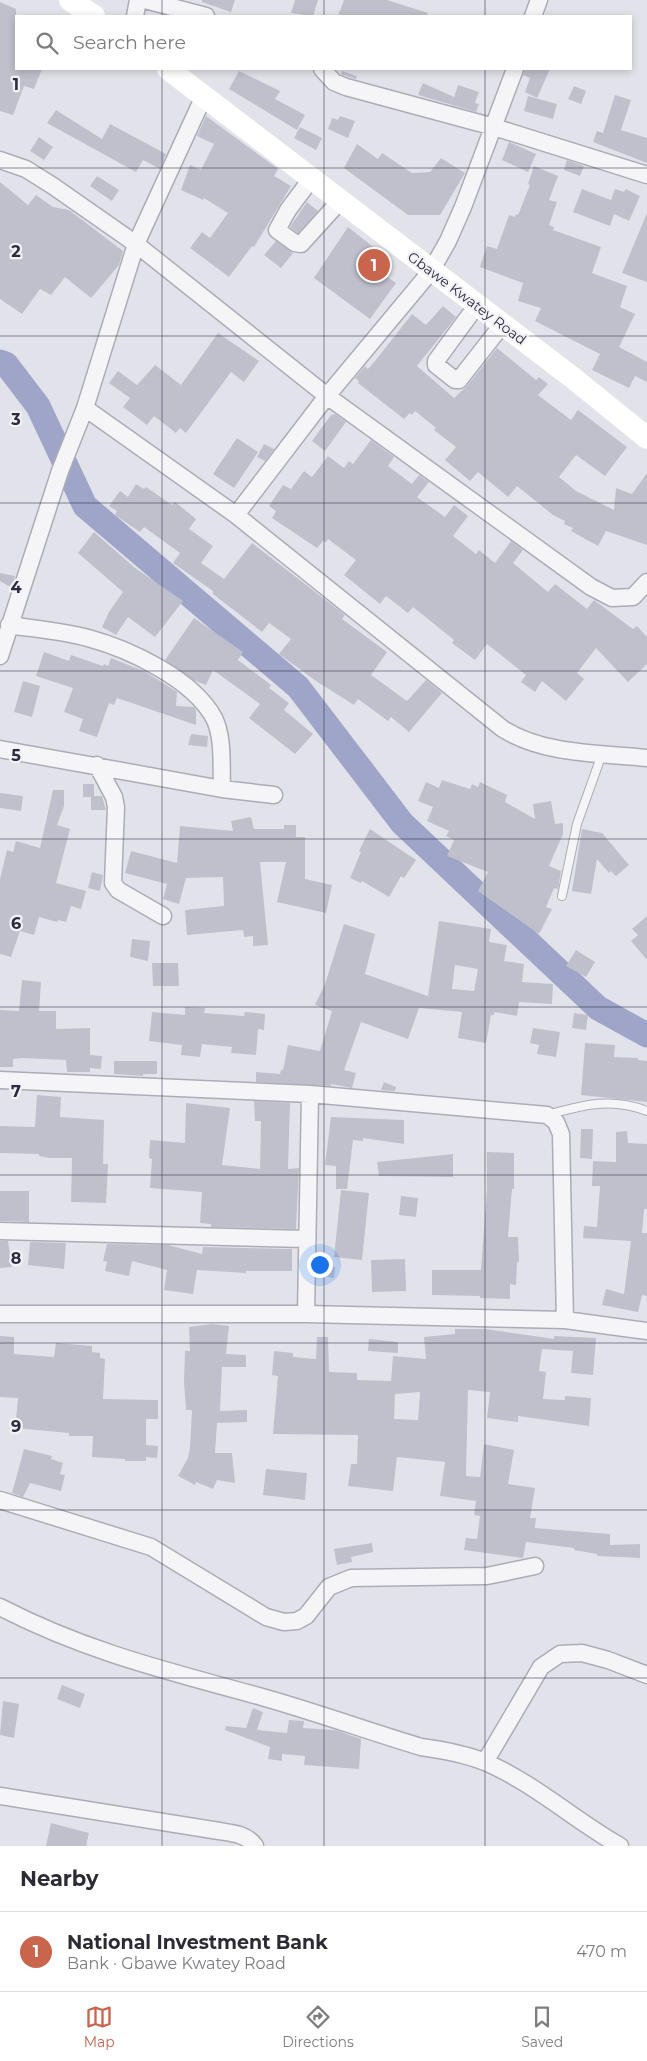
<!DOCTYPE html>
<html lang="en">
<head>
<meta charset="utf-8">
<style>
  :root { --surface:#fff; --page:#f7f7f7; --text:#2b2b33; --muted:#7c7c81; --line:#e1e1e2; --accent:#c9654d }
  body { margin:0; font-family:Montserrat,sans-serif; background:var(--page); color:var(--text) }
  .you { position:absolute; left:319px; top:1264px; width:18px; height:18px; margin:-12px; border:4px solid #fff; border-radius:50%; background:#1a73e8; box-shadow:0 0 0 8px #1a73e833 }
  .badge { display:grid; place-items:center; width:32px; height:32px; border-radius:50%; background:var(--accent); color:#fff; font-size:16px; font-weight:700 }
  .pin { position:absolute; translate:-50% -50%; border:2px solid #fff; box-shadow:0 1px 5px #0006 }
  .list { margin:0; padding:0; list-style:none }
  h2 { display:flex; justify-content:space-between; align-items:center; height:65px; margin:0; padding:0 20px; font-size:21px }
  h2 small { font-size:16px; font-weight:400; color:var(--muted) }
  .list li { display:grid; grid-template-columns:32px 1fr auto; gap:15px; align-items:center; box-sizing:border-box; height:80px; padding:0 20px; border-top:1px solid var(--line) }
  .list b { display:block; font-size:19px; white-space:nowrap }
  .list p { margin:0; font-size:16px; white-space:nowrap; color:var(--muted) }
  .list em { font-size:16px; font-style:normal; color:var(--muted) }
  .icon { flex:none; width:28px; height:28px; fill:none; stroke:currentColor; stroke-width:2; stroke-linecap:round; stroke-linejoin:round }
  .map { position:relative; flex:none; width:647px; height:1846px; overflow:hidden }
  .search { position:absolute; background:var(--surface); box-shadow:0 2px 8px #0003; left:15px; right:15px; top:15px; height:55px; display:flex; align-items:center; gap:12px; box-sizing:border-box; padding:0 18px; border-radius:0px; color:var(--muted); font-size:19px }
  .sheet { height:145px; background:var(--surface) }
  nav { display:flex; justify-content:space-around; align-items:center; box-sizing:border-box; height:70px; border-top:1px solid var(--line); background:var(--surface); font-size:14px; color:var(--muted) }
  nav a { display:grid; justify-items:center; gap:2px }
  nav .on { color:var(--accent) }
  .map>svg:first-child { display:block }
</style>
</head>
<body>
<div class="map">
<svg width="647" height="1846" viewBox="0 0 647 1846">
  <rect width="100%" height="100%" fill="#e2e3ea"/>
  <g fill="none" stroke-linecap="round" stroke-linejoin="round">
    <!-- river -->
    <path stroke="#9fa5c8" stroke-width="25" d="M0,362l6,2 32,42 47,100 213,181 104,136 196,185 49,27"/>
  </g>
  <!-- building -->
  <path fill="#c0c0cd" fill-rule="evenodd" d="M202,0h33l-4,12 -29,-10z
    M295,0h23l-5,16 -22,-3z
    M344,0h43l41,13 -1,3h-89z
    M0,2l16,7v60h26l-8,20 -10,-3 -11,29 -13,-4z
    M525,69h25l-13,29 -12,-6 5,-14 -7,-3z
    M239,71l41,20 -5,8 30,16 -8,15 -68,-41z
    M342,71l15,5 -1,3 -15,-5z
    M423,83l31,14 4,-12 21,7 -4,11 4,1 -3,8 -58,-17z
    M574,86l12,5 -5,13 -13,-5z
    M615,95l16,5 -10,30 26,8v25l-54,-21 4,-11 6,2z
    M528,96l29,8 -4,15 -29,-8z
    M56,110l46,29 8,-15 56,30 -6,15 -17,-9 -7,12 -89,-49z
    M206,116l72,53 -4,7 17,10 -37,61 -2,-1 -23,31 -39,-29 12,-16 8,6 18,-25 -24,-15 -1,2 -22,-10 9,-25 11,5 13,-26 -17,-8z
    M340,116l15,5 -7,17 -20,-9 4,-11 6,2z
    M300,127l22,11 -6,12 -22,-12z
    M39,137l14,10 -9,13 -14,-9z
    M509,142l27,12 -8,18 -26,-12z
    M357,144l21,15 4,-6 30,20 18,-1 11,-14 24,15 -25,42h-32l-64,-47z
    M567,160l17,6 -4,10 -16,-6z
    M534,166l24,10 -9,24 8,2 -8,23 5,2 -1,3 48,17 -9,26 35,13 -7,21 15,7 -16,33 28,15v20l-12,-6 -6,12 -37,-18 8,-16 -65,-33 6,-13 -23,-7 5,-18 -43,-16 7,-21 10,3 12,-34 6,2 1,-3 2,1 12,-30 -2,-1z
    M97,176l22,14 -7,11 -22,-15z
    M0,182l28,23 8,-10 17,12 16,3 54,41 -4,14 -28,33 -26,-21 -14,18 -11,-6 -18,25 -22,-15z
    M582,189l29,11 4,-11 9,3 2,-3 14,7 -11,25 -15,-7 -4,12 -37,-14z
    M307,202l11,9 -20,22 -8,-6z
    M647,213v69l-25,-9z
    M348,227l28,22 -6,9 18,12 -4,5 12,8 -26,36 -56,-41z
    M276,241l17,12 -12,15 -17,-13z
    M443,306l13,11 -39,49 37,32 13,-12 30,-38 39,32 3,-3 9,7 -10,11 33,25 7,-10 49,37 -22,29 -29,-21 -17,22 17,14 38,19 2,-22 16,6 15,-21v72l-41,-14 -8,15 -27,-15 2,-3 -9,-4 1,-3 -12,-6 -36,-29 -9,11 -30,-25 -8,9 -25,-21 11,-13 -22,-17 2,-2 -21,-17 -3,4 -2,-2 -6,6 -46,-36 1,-2 -4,-3 10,-12 3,3 7,-8 37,-47 14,11z
    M218,333l41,28 -15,21 -13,-10 -45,61 -6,-5 -4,5 -22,-17 -7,9 -24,-18 7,-9 -21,-15 9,-12 19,14 18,-20 26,20z
    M335,414l11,8 -21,29 -13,-10 19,-26z
    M237,438l21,14 -24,36 -21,-14z
    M371,440l23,17 -6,9 24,18 7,-9 10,7 -12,15 28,20 9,-12 14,11 -15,20 23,18 3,-4 16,13 16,-22 12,9 -10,13 35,29 7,-8 32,25 7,-9 39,29 4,-3 10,11v27l-19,18 -32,-34 -19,25 7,6 -18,22 -24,-20 -7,11 -14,-10 5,-7 -39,-31 -12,16 -23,-17 2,-3 -41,-33 -5,6 -22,-17 -6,8 -36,-29 12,-15 -28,-21 -2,3 -3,-1 -6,7 -45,-30 4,-7 -7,-5 14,-21 8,4 13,-18 8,6 16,-21 16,12 5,-7 4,3z
    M264,444l10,5 -9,12 -8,-4z
    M136,484l8,5 2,-2 26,18 3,-3 21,17 -7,10 24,17 -12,17 23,16 28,-36 93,72 -3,4 45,33 -16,23 36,26 19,-21 16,13 -33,39 -18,-15 -3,4 -30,-22 -4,6 -38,-24 -37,-27 12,-15 -22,-16 -7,9 -49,-38v-3l-40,-28 7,-10 -36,-26 -4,5 -25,-17 2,-4 -8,-5 11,-15 8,6z
    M94,532l41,36 48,33 -28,36 -27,-20 -12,18 -14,-8 7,-15 14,-20 -45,-39z
    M0,573l15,3 -3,12 -12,-7z
    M194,618l49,34 -5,8 33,25 -2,3 20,15 -5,7 29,24 -18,20 -46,-36 11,-14 -47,-34 -7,15 -13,-5 -28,-20z
    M44,652l25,9 2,-6 32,11 1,-2 4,2 3,-8 35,14 31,20 -1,14 18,1 2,3v15l-79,-27 -3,7 -5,-2 -12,34 -18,-6 4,-12 -19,-7 9,-24 -37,-12z
    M23,681l17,5 -8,31 -18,-5z
    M191,734l17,2 -1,11 -19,-2z
    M442,780l28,9 2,-5 6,3 2,-5 27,13 -2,7 30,17 -2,-15 18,-3 4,23 8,-1v11l-14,32 12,5 -3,18 -4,-1 -8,19 6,2 -13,25 -61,-43 10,-19 -41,-16 7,-16 -8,-4 3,-5 -22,-10 6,-14 -15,-6 8,-19 13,6z
    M83,784h11v12h8l4,14h-15v-13h-8z
    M53,790h11v16l-7,19 13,4 -14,54 30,8 -5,18 -10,-3 -5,16 -8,-2 -1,2 -18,-5 -5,18 -14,-4 -9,26 -11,-3v-75l7,-29 6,2 3,-11 24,7z
    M0,793l23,3 -2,15 -21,-3z
    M251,817l3,12h30v-4h12v12h9v42l27,6 -6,28 -49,-11 9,-40h-26l8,83 -15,1v-10l-9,1 -1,-7 -56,5 -2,-25 39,-4 -1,-29 -37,1 -7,26 -16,-5 4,-15 -42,-11 6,-22 46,12 3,-37 53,5 -2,-10z
    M370,829l46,31 -12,18 -3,-2 -12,21 -27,-16 -1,2 -11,-5 11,-26 -2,-1z
    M582,829l20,4 27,32 -13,11 -5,-5 -2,2 -12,-14 -6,35 -19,-3z
    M92,872l11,3 -3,16 -12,-3z
    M647,916v44l-16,-19 7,-6 -6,-6z
    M439,921l52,8 -2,13 18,3 -3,16 20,3 -2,18 31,2 -1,20 -33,-2 -2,14 -23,-4v3h-3l-5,28 -28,-5 4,-26 -43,-4 -11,31 -47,-17 -17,48 12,3 -4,15 -21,-4v2l-75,-4v-10l24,2 1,-4h2l5,-25 32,6 12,-40 -17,-6 10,-21 19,-60 31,10 -10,40 63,22zM455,965l23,4 -4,22 -22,-2z
    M132,939l18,2 -2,20 -18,-4z
    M576,950l19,12 -9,15 -20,-11z
    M152,963h26l1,23h-26z
    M22,980l19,2 -2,29h17v18l34,-1v27l12,1 -1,13 -11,-1v4h-23l-1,-12 -44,-2 -9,1v8h-13v-57l19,1z
    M185,1007l20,1 -1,5 40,3 1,-4 20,2 -1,16 -6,-1 -2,26 -25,-2 1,-6 -30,-3 -2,13 -19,-2 1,-10 -33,-4 3,-29 33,3z
    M574,1013l14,2 -2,15 -14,-2z
    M533,1028l27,4 -4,25 -19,-3 2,-9 -9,-2z
    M585,1043l30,2 -1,12 24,1v2l9,1v41l-66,-7z
    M114,1061h43v13h-14v2l-29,-2z
    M384,1082l12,5 -1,4 -14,-1z
    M37,1095l24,2 -1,20 44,3 -1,44h5l-2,39 -35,-1 1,-44h-22l-11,-2v-2l-39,-1v-27l35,1z
    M254,1101l36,2 -2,66 11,-1 -3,61 -85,-2v-3l-11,-1 2,-31 -52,-4 2,-29 -3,-1 1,-18 35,3 1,-40 44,5 -8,57 38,4 1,-48h-6z
    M331,1117l73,3v24l-41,-6v3l-10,-1 -6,49h-11v-23l-11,-1z
    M581,1129h12l-1,30 -12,-1z
    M627,1131l1,12 19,1v65h-3l-2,24h5v63l-5,-1 -4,17 -36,-7 4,-16 18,5 7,-53 -48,-3 1,-12 13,1 3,-41h-8l1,-25 23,1v-30z
    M487,1152l27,1v36h-2l-4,48h10l1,25h-2l-1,23 -6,-1v15l-30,-1v-2l-48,-1v-25h49l6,-81z
    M453,1154v23l-74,-1 -2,-14z
    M341,1190l28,3 -7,67 -28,-3z
    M0,1191h29v31l-29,-1z
    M401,1196l17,2 -2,19 -17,-2z
    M0,1241h8l4,26 -12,1z
    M30,1242l36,1 -2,26 -36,-4z
    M107,1244l61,1 34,9 1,-7 89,2v22h-46v2l-49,-3 -4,24 -29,-4 3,-20 -35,-9 -3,15 -24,-5 2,-9 -4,-1z
    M405,1259l1,32 -34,1 -1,-32z
    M322,1265l13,2 -1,11 -13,-2z
    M212,1324l17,2 -3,28 20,1v12h-24l-2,44 27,-1v12l-30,1 -2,30h17l3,30 -18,-3 -4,9 -17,-7 -1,3 -17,-9 10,-18 2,-10 2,-38h-6l-2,-29 1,-30h5l-1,-24z
    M455,1329h30l69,10v-3l42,2 -3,37 -22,-2 2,-22 -31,-2 -3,22 7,1 -3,27 22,1v-4l26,2 -2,28 -71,-10v6l-31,-4 3,-26 -22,-2 -2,86 14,1 4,-33 30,6 -6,34 27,4 -5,30h6l-1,10 75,6v11l30,-1v14l-43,-2v-2l-23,-4v-2l-48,-6 -3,16 -59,-8 2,-12 11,1 3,-23 -6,-1 2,-14 -36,-5 5,-34 -48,-5 -4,34 -45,-5 3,-22h6l1,-29 -85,-1 5,-58 -6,-1 2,-24 19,2v4l23,2 1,-22h11l1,35 28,1v7l34,1 2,-25 33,3 -2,-22 31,-3zM420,1392l-2,28 -24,-1 1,-25z
    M0,1336l14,1v17l40,3 2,-14 36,3v6l8,1v5l5,1 -2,40 55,1v19h-12v26l12,1 -1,12 -11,-1v4h-21v-2l-33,-2 1,-21h-24v-3l-54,-5 3,-30 -18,-1z
    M369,1339l29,3v11l-30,-2z
    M24,1449l28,7 -1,3 12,4 -3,11 5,1 -4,16 -31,-8 -7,14 -11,-4z
    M266,1469l41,4 -2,27 -42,-5z
    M372,1543l1,9 -22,5 1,5 -15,3 -3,-16z
    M62,1685l23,9 -5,14 -23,-9z
    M3,1701l16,3 -5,34 -14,-3z
    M253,1708l10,4 -6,18 30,3 2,-13 15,1 -1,7 32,2 26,9 -2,30 -55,-4 1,-9 -23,-2v7l-14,-2 2,-12 -45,-17 1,-4 20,2z
    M51,1823l38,10 -3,13h-40z"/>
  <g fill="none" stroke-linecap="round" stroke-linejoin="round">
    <defs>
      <path id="lane" d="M562,896l15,-72 25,-70
        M547,1115c37,-10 63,-18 100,-4"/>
      <path id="street" d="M145,0l61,16
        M135,16l3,-16
        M533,16l6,-16
        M322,69l12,13 12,5 148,40 153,48
        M0,160l26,9 27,17 83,58 191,152 264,191 21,11 21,-1 14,-15
        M311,179l-23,31 -11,20 18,13 6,1 39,-43
        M477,305l-41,56v4l19,15h4l43,-55
        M85,408l151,107 267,214c42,26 96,24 144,29
        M236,515l91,-119 104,-125 17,-30 15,-34 52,-138
        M9,625c26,4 53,6 79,13 41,11 105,41 126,80 10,20 7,49 8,71
        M0,656l60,-185 25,-63 51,-164 68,-148
        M0,749l222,40 52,6
        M97,765l17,32 2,10 -3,76 5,7 45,26
        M0,1080l310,14 237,21 9,7 5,12 4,186
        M0,1231l306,8
        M0,1314h306l259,6 82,11
        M306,1314l4,-220
        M0,1500l151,47 115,70 18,5 13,-1 9,-5 23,-29 22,-9 136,-2 48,-10
        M0,1607c87,45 168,64 262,90 53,15 106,34 159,50 22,3 44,7 64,15 49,21 89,58 135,84
        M485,1762l56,-95 19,-13 22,-1 26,7 39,15
        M0,1796l219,35c13,2 28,3 36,15"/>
    </defs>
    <!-- lane casing -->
    <use href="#lane" stroke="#abacb7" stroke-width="10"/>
    <!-- street casing -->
    <use href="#street" stroke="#abacb7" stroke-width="19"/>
    <!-- lane -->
    <use href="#lane" stroke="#f5f5f8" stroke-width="8"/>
    <!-- street -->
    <use href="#street" stroke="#f5f5f8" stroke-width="16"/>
    <!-- secondary -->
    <path stroke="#fff" stroke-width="22" d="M70,0l24,16
      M168,69l405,309 74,60"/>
  </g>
  <!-- grid -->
  <path fill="none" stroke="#2b2b41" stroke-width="1" stroke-opacity="0.55" d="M162,0v16M324,0v16M485,0v16M162,69v1777M324,69v1777M485,69v1777M0,168h647M0,336h647M0,503h647M0,671h647M0,839h647M0,1007h647M0,1175h647M0,1343h647M0,1510h647M0,1678h647"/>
  <g text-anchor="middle" stroke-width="4.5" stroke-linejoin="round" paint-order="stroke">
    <!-- street labels -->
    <g font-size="14" fill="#2b2b41" stroke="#f2f2f7">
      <text transform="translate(467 298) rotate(37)" y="5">Gbawe Kwatey Road</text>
    </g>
  </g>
  <g font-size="16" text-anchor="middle" font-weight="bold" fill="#2b2b41" stroke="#f2f2f7" stroke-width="4.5" stroke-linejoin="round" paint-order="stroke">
    <text x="16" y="90">1</text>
    <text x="16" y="257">2</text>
    <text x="16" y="425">3</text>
    <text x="16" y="593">4</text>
    <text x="16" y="761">5</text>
    <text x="16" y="929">6</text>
    <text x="16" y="1097">7</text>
    <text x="16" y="1264">8</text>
    <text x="16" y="1432">9</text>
  </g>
</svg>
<div class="you"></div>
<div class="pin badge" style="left:374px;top:265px">1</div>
<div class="search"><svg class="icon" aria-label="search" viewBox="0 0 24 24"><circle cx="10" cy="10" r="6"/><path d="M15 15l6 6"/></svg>Search here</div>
</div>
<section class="sheet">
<h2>Nearby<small></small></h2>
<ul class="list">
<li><span class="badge">1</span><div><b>National Investment Bank</b><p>Bank · Gbawe Kwatey Road</p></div><em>470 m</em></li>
</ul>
</section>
<nav>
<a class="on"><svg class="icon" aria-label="map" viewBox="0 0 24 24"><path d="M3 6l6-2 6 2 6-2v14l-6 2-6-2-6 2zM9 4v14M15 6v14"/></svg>Map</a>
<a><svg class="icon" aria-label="directions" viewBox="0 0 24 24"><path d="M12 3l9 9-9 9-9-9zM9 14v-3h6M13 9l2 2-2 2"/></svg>Directions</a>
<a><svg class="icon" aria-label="saved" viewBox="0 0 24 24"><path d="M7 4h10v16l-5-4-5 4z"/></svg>Saved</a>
</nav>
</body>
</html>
